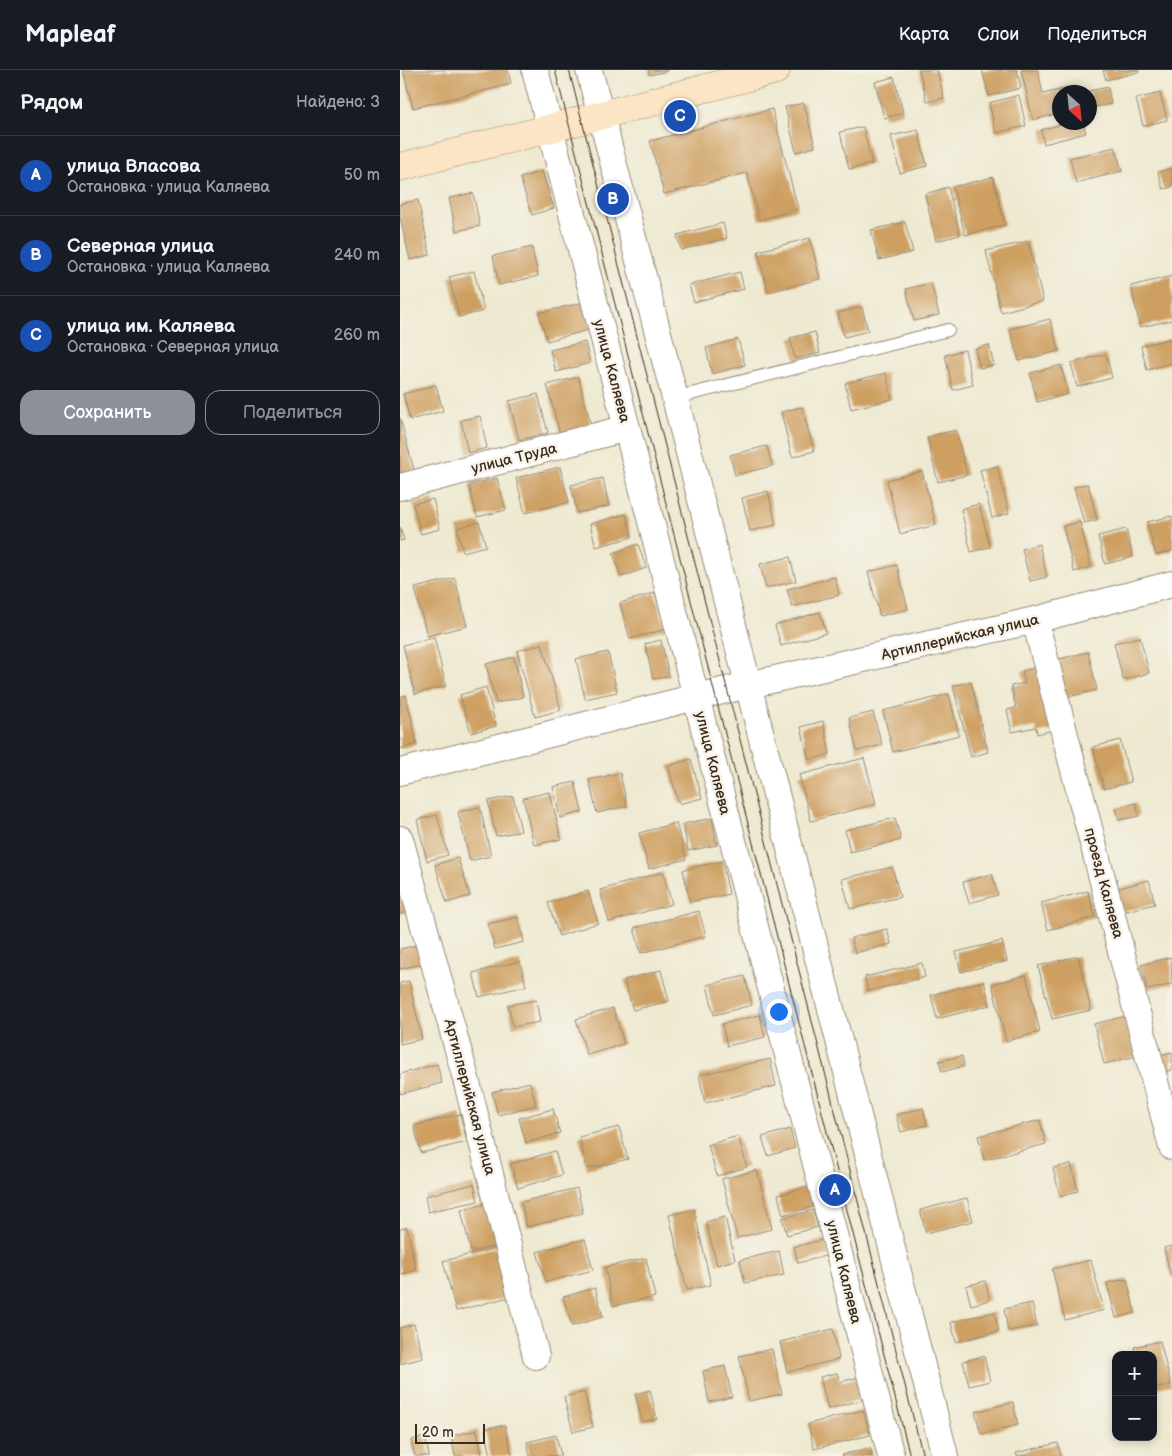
<!DOCTYPE html>
<html lang="ru">
<head>
<meta charset="utf-8">
<style>
  :root { --surface:#171b24; --page:#242831; --text:#f1f3f6; --muted:#9ea1a6; --line:#363941; --accent:#8c9099 }
  body { margin:0; font-family:"Balsamiq Sans",sans-serif; background:var(--page); color:var(--text) }
  .controls { position:absolute; right:15px; bottom:15px; display:grid; overflow:hidden; border-radius:10px; box-shadow:0 2px 8px #0003 }
  .controls button { width:45px; height:45px; display:grid; place-items:center; padding:0; border:0; border-bottom:1px solid var(--line); background:var(--surface); color:var(--text); font:25px sans-serif }
  .compass { position:absolute; left:652px; top:15px; width:45px; height:45px; border-radius:50%; background:var(--surface); box-shadow:0 2px 8px #0003; rotate:153deg }
  .scale { position:absolute; left:15px; bottom:12px; width:70px; box-sizing:border-box; padding-left:5px; border:2px solid #3b2a1e; border-top:0; font-size:14px; line-height:18px; white-space:nowrap; color:#3b2a1e; -webkit-text-stroke:4px #f7f3e8; paint-order:stroke }
  .you { position:absolute; left:378px; top:941px; width:18px; height:18px; margin:-12px; border:4px solid #fff; border-radius:50%; background:#1a73e8; box-shadow:0 0 0 8px #1a73e833 }
  .badge { display:grid; place-items:center; width:32px; height:32px; border-radius:50%; background:var(--accent); color:#fff; font-size:16px; font-weight:700 }
  .pin { position:absolute; translate:-50% -50%; border:2px solid #fff; box-shadow:0 1px 5px #0006 }
  .list { margin:0; padding:0; list-style:none }
  h2 { display:flex; justify-content:space-between; align-items:center; height:65px; margin:0; padding:0 20px; font-size:21px }
  h2 small { font-size:16px; font-weight:400; color:var(--muted) }
  .list li { display:grid; grid-template-columns:32px 1fr auto; gap:15px; align-items:center; box-sizing:border-box; height:80px; padding:0 20px; border-top:1px solid var(--line) }
  .list b { display:block; font-size:19px; white-space:nowrap }
  .list p { margin:0; font-size:16px; white-space:nowrap; color:var(--muted) }
  .list em { font-size:16px; font-style:normal; color:var(--muted) }
  .actions { display:flex; gap:10px; padding:15px 20px }
  .actions a { flex:1; padding:11px 0; border:1px solid var(--accent); border-radius:15px; text-align:center; font-size:18px; color:var(--accent) }
  .actions .main { background:var(--accent); color:#fff }
  .map { position:relative; flex:none; width:772px; height:1386px; overflow:hidden }
  header { display:flex; align-items:center; gap:30px; box-sizing:border-box; height:70px; padding:0 25px; background:var(--surface); border-bottom:1px solid var(--line) }
  header strong { font-size:24px }
  nav { display:flex; gap:28px; margin-inline-start:auto; font-size:18px }
  main { display:flex }
  aside { flex:1; background:var(--surface) }
  .map>svg:first-child { display:block }
</style>
</head>
<body>
<header>
<strong>Mapleaf</strong>
<nav><a>Карта</a><a>Слои</a><a>Поделиться</a></nav>
</header>
<main>
<aside>
<h2>Рядом<small>Найдено: 3</small></h2>
<ul class="list">
<li><span class="badge" style="background:#1a4fb4">A</span><div><b>улица Власова</b><p>Остановка · улица Каляева</p></div><em>50 m</em></li>
<li><span class="badge" style="background:#1a4fb4">B</span><div><b>Северная улица</b><p>Остановка · улица Каляева</p></div><em>240 m</em></li>
<li><span class="badge" style="background:#1a4fb4">C</span><div><b>улица им. Каляева</b><p>Остановка · Северная улица</p></div><em>260 m</em></li>
</ul>
<div class="actions"><a class="main">Сохранить</a><a>Поделиться</a></div>
</aside>
<div class="map">
<svg width="772" height="1386" viewBox="0 0 772 1386">
  <rect width="100%" height="100%" fill="#f7f3e8"/>
  <filter id="ink" filterUnits="userSpaceOnUse"><feTurbulence type="fractalNoise" baseFrequency=".02" numOctaves="2"/><feDisplacementMap in="SourceGraphic" scale="10" xChannelSelector="R" yChannelSelector="G"/><feConvolveMatrix kernelMatrix="1 2 1 2 8 2 1 2 1" color-interpolation-filters="sRGB"/></filter>
  <filter id="wash" filterUnits="userSpaceOnUse"><feTurbulence type="fractalNoise" baseFrequency=".0096" numOctaves="4" result="noise"/><feDisplacementMap in="SourceGraphic" scale="20" xChannelSelector="R" yChannelSelector="G"/><feGaussianBlur stdDeviation="1.12" result="paint"/><feColorMatrix in="noise" values="0 0 0 0 0 0 0 0 0 0 0 0 0 0 0 0 0 1.4 0 .05"/><feComposite in="paint" operator="in"/></filter>
  <g filter="url(#wash)">
    <rect width="100%" height="100%" fill="#eee9d0"/>
    <g id="blocks">
      <!-- building -->
      <path fill="#cd9f61" d="M3,0h105l3,14 -98,24z
        M248,0h19v1l-17,4z
        M519,0h18l7,28 -17,4z
        M582,0h35l4,18 -32,8z
        M621,0h17l5,24 32,-8 1,6h-16v21l-27,7z
        M703,0h35l1,2 -33,8z
        M494,7l9,36 -19,5 -9,-36z
        M708,17l3,17 -21,4v-16h-5z
        M760,23l7,27 -24,6 -7,-27z
        M619,25l7,31 -30,7 -7,-30z
        M404,33l11,44 -19,5 -11,-45z
        M372,39l26,100 -39,11 -12,-47 -83,21 -14,-53z
        M668,52h15l3,11 -42,11 -3,-14z
        M463,57l9,37 -23,5 -9,-37z
        M518,60l9,36 -27,7 -9,-37z
        M715,77l7,24 -46,12 -6,-25z
        M772,98v19l-9,2 -5,-17z
        M142,101l12,37 -22,7 -12,-37z
        M593,107l12,48 -40,10 -12,-48z
        M548,117l12,48 -24,6 -11,-47z
        M73,123l7,33 -24,5 -7,-33z
        M18,130l12,55 -20,5 -10,-43v-13z
        M505,152l8,30 -34,8 -8,-30z
        M323,153l4,15 -46,12 -4,-15z
        M410,168l10,41 -52,13 -10,-41z
        M628,171l15,60 -42,11 -15,-61z
        M132,177l6,29 -39,9 -6,-29z
        M74,201l10,40 -25,6 -10,-40z
        M340,202l4,17 -50,13 -5,-17z
        M772,206v44l-32,7 -9,-41z
        M531,213l8,32 -25,6 -8,-32z
        M185,232l7,27 -45,12 -8,-28z
        M462,237l6,24 -24,6 -6,-24z
        M650,249l9,32 -40,10 -9,-32z
        M415,262l5,21 -25,6 -5,-21z
        M772,268v25l-25,7 -6,-24z
        M338,269l7,26 -33,9 -6,-26z
        M185,272l5,21 -34,9 -6,-22z
        M589,275l5,20 -14,3 -5,-19z
        M565,280l8,35 -20,5 -8,-35z
        M706,284l6,24 -35,9 -6,-24z
        M661,295l7,29 -31,8 -7,-29z
        M486,303l6,26 -41,10 -6,-26z
        M178,307l13,48 -31,9 -13,-49z
        M36,315l7,26 -33,9 -7,-26z
        M138,324l10,39 -29,7 -10,-39z
        M402,337l12,44 -22,6 -11,-45z
        M80,346l7,32 -19,5 -7,-33z
        M0,348l14,52 -14,3z
        M556,360l11,45 -29,7 -11,-45z
        M367,376l5,20 -37,9 -5,-20z
        M597,396l12,47 -17,5 -12,-48z
        M160,397l9,35 -44,11 -9,-35z
        M522,401l14,54 -36,9 -13,-54z
        M97,408l9,32 -29,7 -8,-32z
        M203,408l6,28 -32,7 -6,-28z
        M688,414l9,36 -13,3 -10,-36z
        M368,421l8,34 -26,6 -8,-33z
        M33,429l7,30 -19,5 -8,-30z
        M579,434l11,43 -19,5 -10,-43z
        M226,444l6,23 -36,10 -6,-23z
        M772,446v35l-16,4 -9,-33z
        M79,452l7,24 -23,6 -6,-24z
        M680,452l11,45 -17,5 -11,-46z
        M0,457l4,13 -4,1z
        M726,459l7,28 -28,7 -7,-28z
        M238,474l8,24 -25,9 -8,-24z
        M639,474l8,33 -17,4 -8,-32z
        M390,487l6,24 -30,7 -6,-24z
        M497,495l11,44 -28,7 -12,-44z
        M435,507l4,18 -47,12 -5,-18z
        M55,508l12,48 -40,10 -12,-48z
        M255,523l11,36 -36,10 -10,-36z
        M420,542l6,21 -45,13 -6,-21z
        M34,567l12,49 -31,8 -12,-49z
        M740,567l9,36 -26,7 -9,-37z
        M261,570l8,36 -16,3 -8,-35z
        M142,574l19,66 -26,7 -18,-66z
        M208,582l9,40 -32,7 -9,-40z
        M688,582l9,38 -33,8 -9,-38z
        M114,587l9,40 -27,6 -10,-39z
        M642,596l16,63 -21,5 -1,-7 -24,5 -5,-22 9,-2 -5,-22 14,-3 -3,-12z
        M571,611l17,71 -17,5 -18,-71z
        M86,617l10,39 -25,7 -11,-38z
        M549,624l10,41 -66,17 -10,-41z
        M6,625l11,49 -17,5v-52z
        M473,642l9,33 -25,6 -8,-33z
        M423,651l7,33 -21,6 -8,-33z
        M720,670l11,42 -27,7 -11,-42z
        M464,688l12,46 -65,17 -12,-46z
        M291,689l11,39 -23,6 -11,-38z
        M220,703l7,33 -30,7 -8,-33z
        M175,712l7,30 -22,6 -7,-31z
        M150,722l11,47 -27,6 -11,-47z
        M113,726l8,35 -25,5 -8,-35z
        M736,733l3,13 -20,4 -3,-12z
        M80,737l11,49 -21,5 -12,-49z
        M37,745l11,40 -21,6 -10,-41z
        M312,748l5,27 -29,6 -5,-27z
        M495,748l6,22 -51,12 -5,-22z
        M276,753l10,36 -37,10 -10,-36z
        M58,788l12,38 -23,7 -12,-38z
        M322,791l7,33 -39,8 -7,-32z
        M492,797l8,30 -50,12 -8,-30z
        M263,802l9,32 -63,18 -9,-32z
        M592,804l6,21 -29,8 -6,-21z
        M749,810l6,24 -33,8 -6,-23z
        M0,813l13,28 -13,3z
        M188,821l10,32 -39,13 -11,-33z
        M688,821l7,26 -47,13 -7,-27z
        M299,841l7,25 -65,17 -7,-25z
        M118,847l6,25 -29,7 -7,-25z
        M487,859l4,15 -36,9 -4,-15z
        M602,871l5,20 -46,11 -5,-20z
        M18,875l4,19 -22,5v-20z
        M678,886l13,54 -39,9 -14,-53z
        M771,887l1,27 -25,6 -6,-25z
        M120,891l6,25 -47,11 -6,-24z
        M522,893l3,14 -57,14 -3,-14z
        M261,900l8,31 -36,9 -9,-30z
        M626,905l14,57 -34,9 -14,-57z
        M345,906l7,29 -38,10 -7,-30z
        M9,911l13,58 -22,5v-61z
        M584,911l6,24 -53,14 -6,-24z
        M136,930l4,22 -27,5 -5,-22z
        M213,938l11,36 -37,11 -11,-36z
        M360,945l5,22 -38,9 -5,-22z
        M726,946l10,40 -32,8 -10,-40z
        M772,982v18l-8,2 -4,-17z
        M562,986l2,10 -22,6 -3,-11z
        M370,989l6,27 -71,17 -6,-28z
        M37,994l5,19 -42,11v-20z
        M130,1012l6,23 -38,10 -6,-23z
        M523,1038l4,17 -26,7 -5,-17z
        M153,1039l7,24 -34,10 -7,-25z
        M60,1044l7,28 -46,11 -7,-27z
        M640,1050l6,24 -62,16 -6,-24z
        M219,1057l9,32 -41,10 -8,-32z
        M390,1059l5,19 -27,8 -6,-19z
        M338,1066l9,31 -30,9 -9,-31z
        M155,1081l7,24 -44,13 -7,-24z
        M671,1094l7,27 -18,5 -7,-28z
        M357,1100l15,59 -35,9 -15,-59z
        M74,1114l4,17 -50,11 -3,-16z
        M410,1116l6,20 -33,9 -5,-20z
        M177,1118l6,25 -56,14 -6,-25z
        M567,1128l6,23 -47,12 -6,-23z
        M90,1133l10,42 -29,7 -10,-42z
        M294,1139l17,76 -24,5 -18,-75z
        M413,1140l5,17 -31,8 -5,-17z
        M325,1147l10,43 -18,5 -11,-43z
        M7,1157l9,43 -16,4v-45z
        M185,1169l8,31 -47,12 -9,-30z
        M425,1169l4,16 -31,8 -4,-16z
        M772,1176v31h-1l-7,-29z
        M100,1177l13,49 -57,15 -13,-50z
        M379,1181l5,24 -39,8 -5,-23z
        M246,1188l9,39 -42,9 -8,-39z
        M691,1190l13,50 -39,10 -13,-51z
        M727,1209l8,34 -19,5 -9,-35z
        M585,1211l5,19 -19,5 -5,-19z
        M195,1218l8,29 -31,9 -9,-29z
        M632,1233l5,23 -29,5 -4,-22z
        M594,1242l5,19 -43,11 -5,-20z
        M14,1254l9,34 -23,6v-36z
        M433,1259l6,30 -52,13 -7,-30z
        M760,1271l11,44 -18,4v-34h-17l-2,-8z
        M372,1279l10,45 -33,7 -10,-45z
        M584,1286l6,25 -21,5 -6,-25z
        M325,1296l7,31 -23,5 -6,-31z
        M437,1303l3,9 19,-5 6,22 -37,10 -8,-32z
        M250,1320l7,29 -15,3 -7,-28z
        M184,1322l9,35 -20,5 -9,-35z
        M613,1332l5,23 -37,9 -6,-22z
        M463,1340l7,25 -56,14 -6,-25z
        M105,1355l7,31h-21l-6,-27z
        M77,1360l5,26h-27l-4,-20z
        M156,1365l5,21h-31l-3,-14z
        M25,1367l4,19h-14l-4,-16z
        M658,1373l3,13h-44l-1,-3z
        M470,1378l2,8h-30v-1z"/>
    </g>
  </g>
  <g filter="url(#ink)">
    <use href="#blocks" fill-opacity="0" stroke="#948a77" stroke-width="1"/>
    <g fill="none" stroke-linecap="round" stroke-linejoin="round">
      <defs>
        <path id="service" d="M275,328l273,-68"/>
        <path id="minor" d="M135,0l356,1386
          M189,0l86,328 270,1058
          M0,417l227,-59
          M635,550l137,527
          M0,702l296,-75 339,-77 137,-36
          M0,769l65,236 71,281"/>
        <path id="secondary" d="M0,97l376,-97"/>
      </defs>
      <!-- service casing -->
      <use href="#service" stroke="#948a77" stroke-width="14"/>
      <!-- minor casing -->
      <use href="#minor" stroke="#948a77" stroke-width="28"/>
      <!-- secondary casing -->
      <use href="#secondary" stroke="#948a77" stroke-width="29"/>
      <!-- service -->
      <use href="#service" stroke="#fff" stroke-width="12"/>
      <!-- minor -->
      <use href="#minor" stroke="#fff" stroke-width="26"/>
      <!-- secondary -->
      <use href="#secondary" stroke="#fce5c4" stroke-width="28"/>
      <!-- tram -->
      <path stroke="#3b2a1e" stroke-width="1" d="M155,0l355,1386
        M169,0l354,1386"/>
    </g>
  </g>
  <g text-anchor="middle" stroke-width="5" stroke-linejoin="round" paint-order="stroke">
    <!-- street labels -->
    <g font-size="15" fill="#3b2a1e" stroke="#f7f3e8">
      <text transform="translate(212 301) rotate(75)" y="5">улица Каляева</text>
      <text transform="translate(114 388) rotate(-14)" y="5">улица Труда</text>
      <text transform="translate(560 567) rotate(-13)" y="5">Артиллерийская улица</text>
      <text transform="translate(313 693) rotate(76)" y="5">улица Каляева</text>
      <text transform="translate(704 813) rotate(75)" y="5">проезд Каляева</text>
      <text transform="translate(70 1027) rotate(75)" y="5">Артиллерийская улица</text>
      <text transform="translate(444 1202) rotate(76)" y="5">улица Каляева</text>
    </g>
  </g>
</svg>
<div class="controls">
<button>+</button>
<button>−</button>
</div>
<svg class="compass" viewBox="-18 -18 36 36"><path d="M0-13l5 13h-10z" fill="#e53935"/><path d="M0 13l5-13h-10z" fill="#9ea1a6"/></svg>
<div class="scale">20 m</div>
<div class="you"></div>
<div class="pin badge" style="left:435px;top:1120px;background:#1a4fb4">A</div>
<div class="pin badge" style="left:213px;top:129px;background:#1a4fb4">B</div>
<div class="pin badge" style="left:280px;top:46px;background:#1a4fb4">C</div>
</div>
</main>
</body>
</html>
